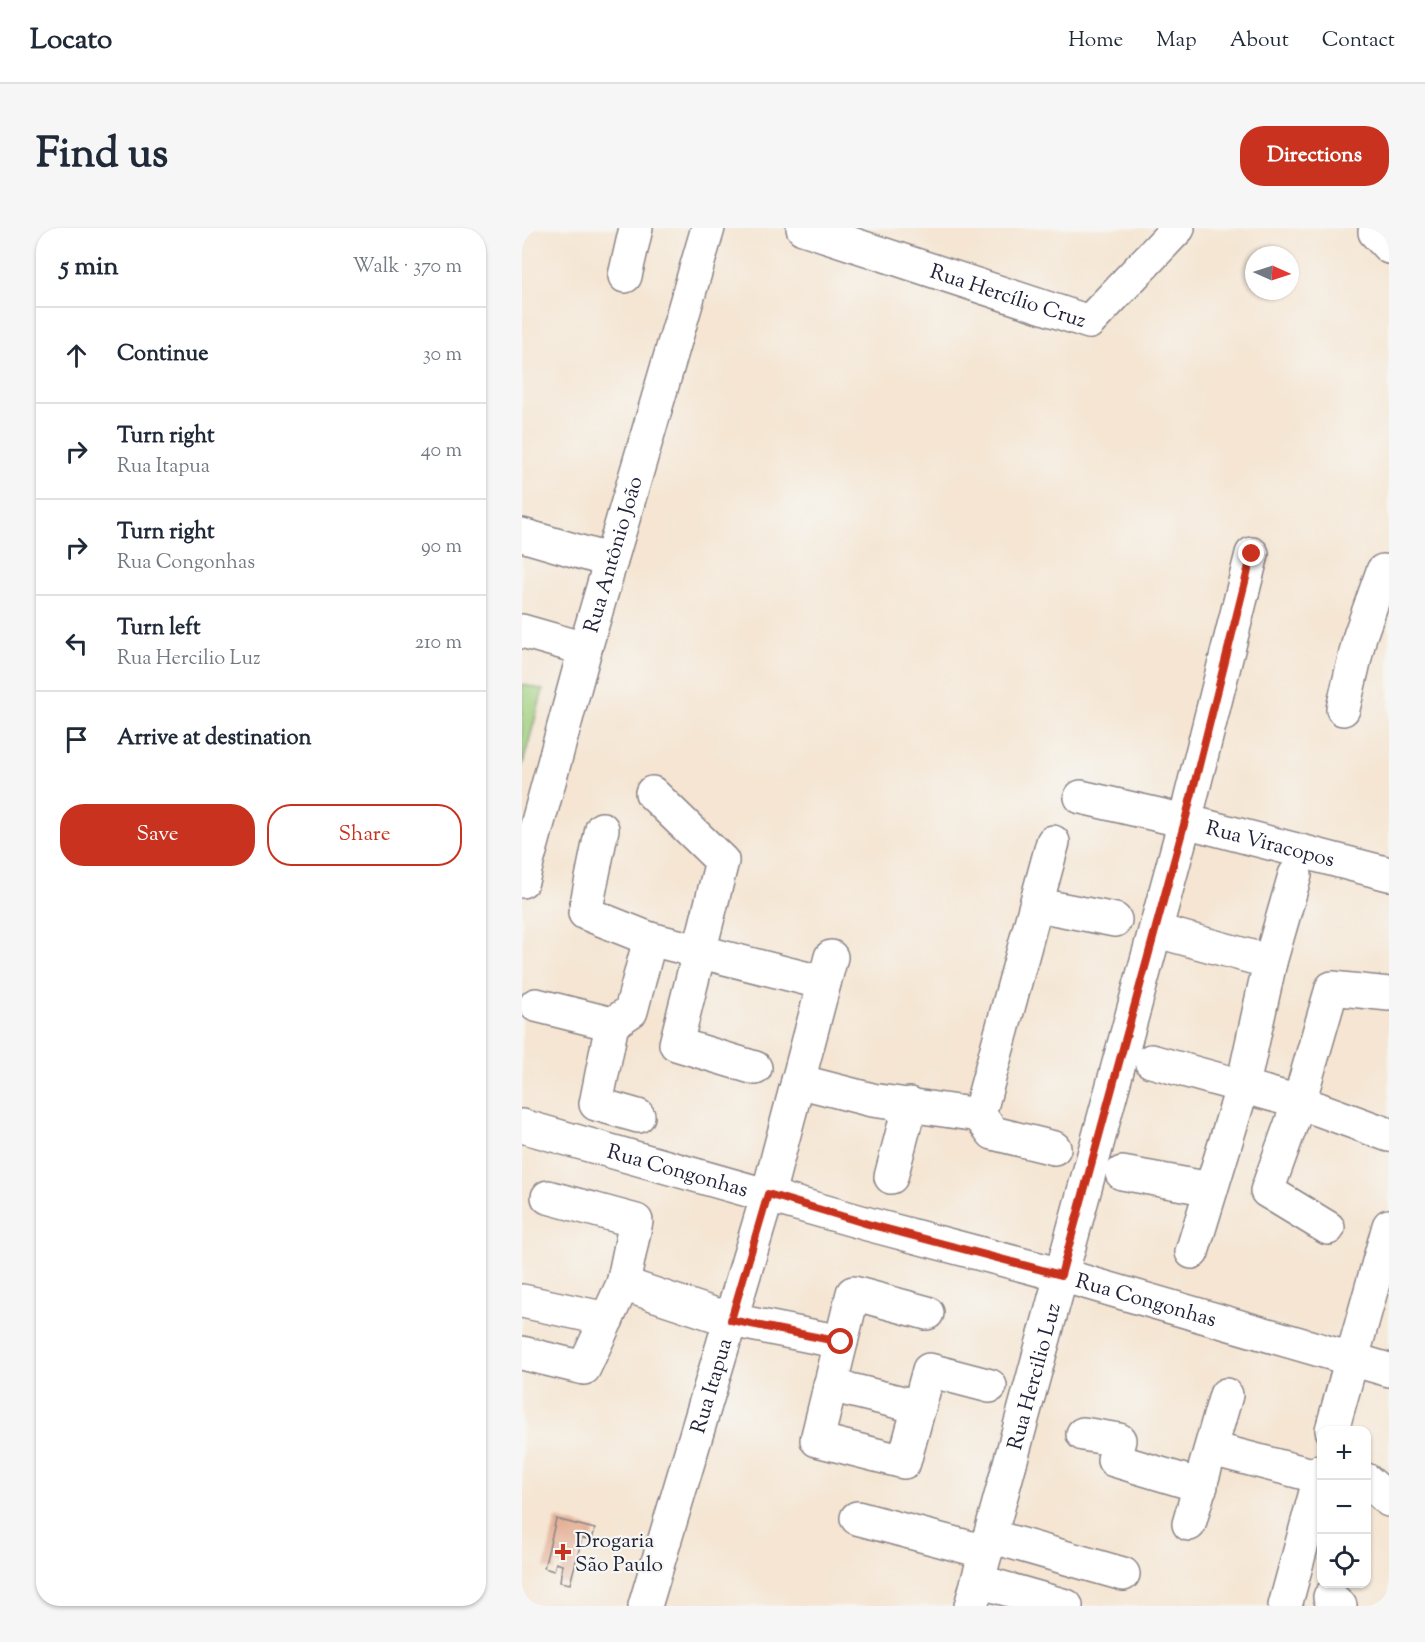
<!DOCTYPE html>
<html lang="en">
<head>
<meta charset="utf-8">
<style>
  :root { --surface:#fff; --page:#f6f6f7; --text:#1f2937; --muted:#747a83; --line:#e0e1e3; --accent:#c8321e }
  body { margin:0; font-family:"Sorts Mill Goudy",serif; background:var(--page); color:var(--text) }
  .controls { position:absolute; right:18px; bottom:18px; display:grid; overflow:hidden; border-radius:12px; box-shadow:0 2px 4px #0004 }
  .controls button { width:54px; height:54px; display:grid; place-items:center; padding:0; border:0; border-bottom:2px solid var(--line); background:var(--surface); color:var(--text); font:30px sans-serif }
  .compass { position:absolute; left:723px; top:18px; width:54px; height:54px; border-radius:50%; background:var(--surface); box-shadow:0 2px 4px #0004; rotate:93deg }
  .stop { position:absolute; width:18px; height:18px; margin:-14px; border:4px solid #c8321e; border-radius:50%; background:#fff }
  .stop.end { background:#c8321e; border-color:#fff; box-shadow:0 2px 6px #0008 }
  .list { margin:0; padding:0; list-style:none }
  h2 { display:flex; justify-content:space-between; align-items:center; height:78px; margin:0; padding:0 24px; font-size:26px }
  h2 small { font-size:20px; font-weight:400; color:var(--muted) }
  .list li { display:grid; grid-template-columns:39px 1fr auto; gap:18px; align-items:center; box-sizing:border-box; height:96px; padding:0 24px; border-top:2px solid var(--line) }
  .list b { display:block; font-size:22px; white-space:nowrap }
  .list p { margin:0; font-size:20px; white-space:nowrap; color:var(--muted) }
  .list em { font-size:20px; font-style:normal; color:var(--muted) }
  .actions { display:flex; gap:12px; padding:18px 24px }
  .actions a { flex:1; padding:14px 0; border:2px solid var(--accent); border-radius:24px; text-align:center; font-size:21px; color:var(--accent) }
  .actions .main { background:var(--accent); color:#fff }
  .icon { flex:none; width:33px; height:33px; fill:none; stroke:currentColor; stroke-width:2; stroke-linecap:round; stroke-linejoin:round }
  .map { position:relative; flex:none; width:867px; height:1378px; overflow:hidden; border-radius:24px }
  header { display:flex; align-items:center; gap:36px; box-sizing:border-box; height:84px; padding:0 30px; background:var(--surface); border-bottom:2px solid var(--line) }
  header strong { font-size:28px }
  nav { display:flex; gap:33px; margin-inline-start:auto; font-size:21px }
  .intro { display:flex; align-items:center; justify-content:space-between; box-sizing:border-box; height:144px; padding:0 36px }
  h1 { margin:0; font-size:42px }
  .button { padding:15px 27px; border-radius:24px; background:var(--accent); color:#fff; font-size:21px; font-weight:700 }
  main { display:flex; gap:36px; padding:0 36px }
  aside { flex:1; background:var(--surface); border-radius:24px; box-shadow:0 2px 4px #0004 }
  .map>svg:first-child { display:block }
</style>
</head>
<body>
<header>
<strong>Locato</strong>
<nav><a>Home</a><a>Map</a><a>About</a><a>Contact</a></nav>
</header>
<div class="intro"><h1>Find us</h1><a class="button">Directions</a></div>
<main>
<aside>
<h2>5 min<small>Walk · 370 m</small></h2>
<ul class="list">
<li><svg class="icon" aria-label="ahead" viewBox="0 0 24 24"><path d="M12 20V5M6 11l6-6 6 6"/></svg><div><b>Continue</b></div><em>30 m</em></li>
<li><svg class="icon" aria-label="right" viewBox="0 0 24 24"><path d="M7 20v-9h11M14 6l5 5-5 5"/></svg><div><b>Turn right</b><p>Rua Itapua</p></div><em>40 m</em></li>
<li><svg class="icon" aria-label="right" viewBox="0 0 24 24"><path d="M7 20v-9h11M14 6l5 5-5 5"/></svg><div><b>Turn right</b><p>Rua Congonhas</p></div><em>90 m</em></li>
<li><svg class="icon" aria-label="left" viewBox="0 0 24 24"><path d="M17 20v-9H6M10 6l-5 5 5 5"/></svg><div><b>Turn left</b><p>Rua Hercilio Luz</p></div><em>210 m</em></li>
<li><svg class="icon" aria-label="arrive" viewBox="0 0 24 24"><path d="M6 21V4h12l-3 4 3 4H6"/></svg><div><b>Arrive at destination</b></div></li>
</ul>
<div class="actions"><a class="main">Save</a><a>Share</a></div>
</aside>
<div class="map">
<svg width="867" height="1378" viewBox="0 0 867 1378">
  <rect width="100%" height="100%" fill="#f6f6f2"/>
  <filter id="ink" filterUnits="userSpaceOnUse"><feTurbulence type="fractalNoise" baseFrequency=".0167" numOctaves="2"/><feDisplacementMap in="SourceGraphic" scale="12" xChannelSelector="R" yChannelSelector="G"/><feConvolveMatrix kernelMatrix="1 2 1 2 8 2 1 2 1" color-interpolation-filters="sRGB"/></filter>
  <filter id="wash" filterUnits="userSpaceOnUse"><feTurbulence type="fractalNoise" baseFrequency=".008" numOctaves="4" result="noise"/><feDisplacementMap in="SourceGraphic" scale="24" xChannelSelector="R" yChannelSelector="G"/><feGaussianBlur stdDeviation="1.35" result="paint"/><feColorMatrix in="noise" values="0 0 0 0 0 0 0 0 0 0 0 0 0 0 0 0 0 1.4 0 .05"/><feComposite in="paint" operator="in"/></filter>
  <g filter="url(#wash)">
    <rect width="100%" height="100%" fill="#f5e5d2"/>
    <!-- green -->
    <path fill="#9fce7d" stroke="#60785c" stroke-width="1.5" d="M0,456l21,6 -21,77z"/>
    <g id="blocks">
      <!-- building -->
      <path fill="#e4b29a" d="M34,1291l39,10 -3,11 -10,-2 -12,46 -10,-2 2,-17 -6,-2 -2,8 -10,-3z"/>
    </g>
  </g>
  <g filter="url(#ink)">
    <use href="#blocks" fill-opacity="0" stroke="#8c8486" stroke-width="1.5"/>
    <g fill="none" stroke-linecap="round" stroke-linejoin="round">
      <defs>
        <g id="minor">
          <path id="s1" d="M281,0l286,94 89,-94"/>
          <path d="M857,0l-4,4 14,15"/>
          <path d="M103,48l11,-48"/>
          <path d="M0,307l89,26"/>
          <path d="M0,403l63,18"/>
          <path d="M821,481l17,-73 23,-65 6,1"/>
          <path d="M130,565l70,68 -46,183 79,24"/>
          <path id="s2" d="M559,569l104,24 204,53"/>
          <path d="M80,601l-17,84 65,26 174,44"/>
          <path id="s3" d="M0,653l63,-232 123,-421"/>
          <path d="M516,677l77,15"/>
          <path d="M650,707l98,27"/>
          <path d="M14,777l76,19 19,-13 19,-72"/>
          <path d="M90,796l-16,80 42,12"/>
          <path d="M629,833l148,41 90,33"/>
          <path d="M276,853l74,19 107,15 74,-273"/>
          <path d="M457,887l14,18 61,15"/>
          <path id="s4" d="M0,898l346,98 193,51 328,95"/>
          <path d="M600,945l89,16"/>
          <path d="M369,949l19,-73"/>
          <path d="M806,1000l-61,-37 32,-89 33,-114 57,6"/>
          <path d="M670,1024l51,-167 27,-123 25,-87"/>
          <path d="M101,1056l108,36 110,22"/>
          <path d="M0,1073l85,18"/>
          <path d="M405,1085l-74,-20 -36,147 87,22 25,-92 61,16"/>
          <path d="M0,1125l62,15 39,-84 13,-63 -88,-24"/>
          <path d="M308,1157l89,22"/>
          <path d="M810,1202l57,-204"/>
          <path d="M561,1206l36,6 -5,20 87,26"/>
          <path d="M690,1221l108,28"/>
          <path d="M844,1252l23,20"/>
          <path d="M335,1290l129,34"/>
          <path d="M667,1296l37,-129"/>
          <path d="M468,1308l133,38"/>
          <path d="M456,1353l88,25"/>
          <path d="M808,1369l10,9"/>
          <path id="s5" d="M123,1378l123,-412 63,-237"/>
          <path id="s6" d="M449,1378l214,-785 67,-267"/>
          <path d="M763,1378l37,-136"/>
        </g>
      </defs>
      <!-- minor casing -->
      <use href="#minor" stroke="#8c8486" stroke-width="36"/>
      <!-- minor -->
      <use href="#minor" stroke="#fff" stroke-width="33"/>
    </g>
  </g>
  <g fill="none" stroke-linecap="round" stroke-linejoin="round" filter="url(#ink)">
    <!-- route -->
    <path stroke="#c8321e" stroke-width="8" d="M319,1114l-110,-22 37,-126 100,30 193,51 124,-454 67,-267"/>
  </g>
  <!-- markers -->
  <path fill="#c8321e" stroke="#f6f6f2" stroke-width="2" d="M38 1315h6v6h6v6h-6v6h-6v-6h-6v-6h6z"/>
  <g text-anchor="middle" stroke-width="4.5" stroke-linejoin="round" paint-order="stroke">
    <!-- street labels -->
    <g font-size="21" fill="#22223b" stroke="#f6f6f2">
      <text dy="7" stroke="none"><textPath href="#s1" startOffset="216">Rua Hercílio Cruz</textPath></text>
      <text dy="7" stroke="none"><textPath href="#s3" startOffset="339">Rua Antônio João</textPath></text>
      <text dy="7" stroke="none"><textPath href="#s2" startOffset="195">Rua Viracopos</textPath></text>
      <text dy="7" stroke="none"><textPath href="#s4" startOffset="162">Rua Congonhas</textPath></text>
      <text dy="7" stroke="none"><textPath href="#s4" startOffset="648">Rua Congonhas</textPath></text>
      <text dy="7" stroke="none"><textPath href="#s6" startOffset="238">Rua Hercilio Luz</textPath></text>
      <text dy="7" stroke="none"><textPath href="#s5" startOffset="230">Rua Itapua</textPath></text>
    </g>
    <!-- poi labels -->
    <g font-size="21" fill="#22223b" stroke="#f6f6f2" text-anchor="start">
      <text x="53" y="1319">Drogaria<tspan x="53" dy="24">São Paulo</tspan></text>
    </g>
  </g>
</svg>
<div class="controls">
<button>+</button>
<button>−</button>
<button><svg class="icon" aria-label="locate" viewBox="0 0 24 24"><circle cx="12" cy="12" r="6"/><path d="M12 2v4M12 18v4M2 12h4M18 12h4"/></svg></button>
</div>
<svg class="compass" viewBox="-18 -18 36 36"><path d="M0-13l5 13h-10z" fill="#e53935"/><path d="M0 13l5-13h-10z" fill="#747a83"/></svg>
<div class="stop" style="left:319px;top:1114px"></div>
<div class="stop end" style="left:730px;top:326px"></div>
</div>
</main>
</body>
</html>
